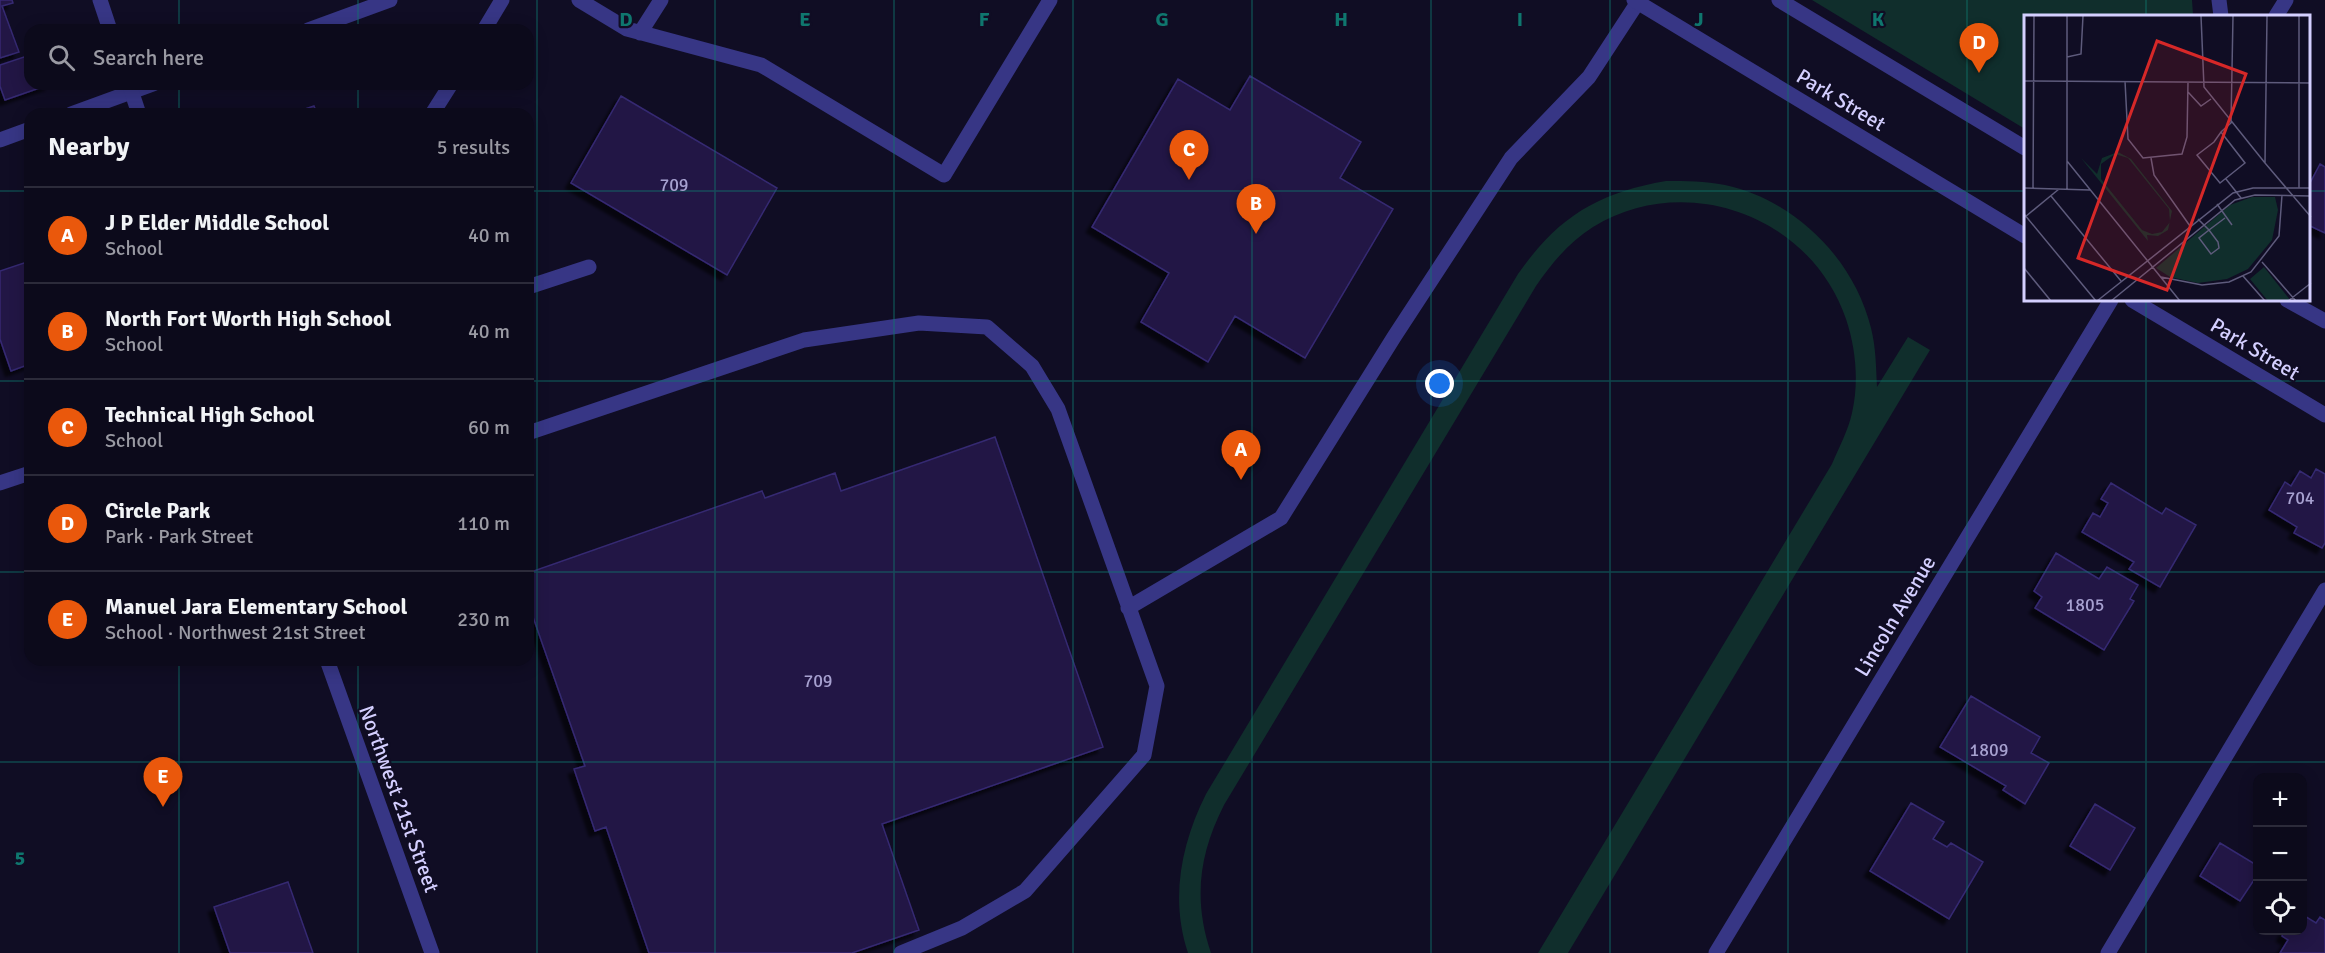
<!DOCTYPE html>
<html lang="en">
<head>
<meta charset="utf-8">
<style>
  :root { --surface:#0c0a1b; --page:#151324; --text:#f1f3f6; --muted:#9a9aa3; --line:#2c2b3a; --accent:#ea580c }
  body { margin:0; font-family:Signika,sans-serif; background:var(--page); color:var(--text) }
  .controls { position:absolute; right:18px; bottom:18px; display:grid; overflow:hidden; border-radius:12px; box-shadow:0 3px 15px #0003 }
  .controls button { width:54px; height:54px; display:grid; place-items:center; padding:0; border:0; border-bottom:2px solid var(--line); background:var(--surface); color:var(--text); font:30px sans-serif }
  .you { position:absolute; left:1440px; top:384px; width:21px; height:21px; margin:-15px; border:4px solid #fff; border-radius:50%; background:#1a73e8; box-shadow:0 0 0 9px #1a73e833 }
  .badge { display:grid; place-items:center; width:39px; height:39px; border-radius:50%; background:var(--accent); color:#fff; font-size:20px; font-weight:700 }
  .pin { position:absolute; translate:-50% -50px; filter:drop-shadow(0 2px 3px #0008) }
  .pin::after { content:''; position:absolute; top:32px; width:21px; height:18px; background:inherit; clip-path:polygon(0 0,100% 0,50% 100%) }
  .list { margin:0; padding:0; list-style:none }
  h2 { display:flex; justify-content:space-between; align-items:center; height:78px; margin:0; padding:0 24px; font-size:26px }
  h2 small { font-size:20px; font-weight:400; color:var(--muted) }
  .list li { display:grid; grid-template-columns:39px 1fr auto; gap:18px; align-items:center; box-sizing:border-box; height:96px; padding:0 24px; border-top:2px solid var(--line) }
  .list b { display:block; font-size:22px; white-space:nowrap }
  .list p { margin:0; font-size:20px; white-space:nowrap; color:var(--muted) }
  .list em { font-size:20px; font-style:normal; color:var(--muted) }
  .icon { flex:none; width:33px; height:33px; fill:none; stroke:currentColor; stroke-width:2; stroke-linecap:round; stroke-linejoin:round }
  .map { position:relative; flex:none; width:2325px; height:953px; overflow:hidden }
  .search { position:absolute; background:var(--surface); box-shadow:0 3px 15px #0003; left:24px; top:24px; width:510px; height:66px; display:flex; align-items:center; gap:15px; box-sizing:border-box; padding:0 21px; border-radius:18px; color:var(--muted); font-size:22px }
  .panel { position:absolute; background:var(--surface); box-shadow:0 3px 15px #0003; left:24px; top:108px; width:510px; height:558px; border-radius:18px }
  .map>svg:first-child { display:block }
</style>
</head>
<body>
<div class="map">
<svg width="2325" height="953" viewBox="0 0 2325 953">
  <defs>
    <filter id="shadow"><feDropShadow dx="-5.5" dy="5.5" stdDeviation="1.5" flood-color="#0009"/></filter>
  </defs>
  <rect width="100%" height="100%" fill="#100d24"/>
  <!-- green -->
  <path fill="#102e2c" d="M1812,0h380l1,15 -168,1v113z
    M1666,181c20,0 39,0 59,4 70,15 129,74 146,143 5,20 5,39 6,59l31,-50 22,13 -362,603h-30l294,-489c7,-17 16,-33 20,-51 7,-31 4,-64 -6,-94 -35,-103 -160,-149 -253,-92 -24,15 -41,36 -57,59l-312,519c-25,49 -31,95 -13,148h-23c-18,-54 -7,-109 18,-159l312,-520c40,-57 79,-81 148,-93z"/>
  <!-- building -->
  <path fill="#201845" stroke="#362972" stroke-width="1.5" filter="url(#shadow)" d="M0,0h12l1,3 -11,3 17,46 -19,6z
    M30,55v29h21l-46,16 -5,-14v-21z
    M1250,76l111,66 -21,36 53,31 -88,149 -70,-42 -27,46 -67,-40 28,-49 -77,-46 86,-148 52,31z
    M621,96l156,92 -50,87 -156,-92z
    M314,106l3,7 6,-2 1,3h-34z
    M2320,164l5,3v66l-17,-8v-43l2,1z
    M30,261v103l-19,7 -11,-32v-68z
    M995,437l108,310 -221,77 37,106 -67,23h-203l-43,-126 -11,4 -21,-62 11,-3 -53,-152 -4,2v-43l234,-82 3,7 70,-25 6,18z
    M2316,469l9,5v69l-3,5 -28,-15 3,-6 -28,-17 16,-28 6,4 9,-15 11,7z
    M2111,483l51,31 4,-6 30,17 -36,62 -31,-18 5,-7 -52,-30 11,-19 7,4 8,-14 -7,-4z
    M2056,553l43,26 8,-12 31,18 -8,14 4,2 -30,49 -69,-42 7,-11 -8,-6z
    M1971,696l69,41 -9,16 18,10 -24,41 -22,-14 3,-4 -66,-39z
    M1911,803l33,19 -11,17 14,8 4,-4 32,19 -34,57 -79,-48z
    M2095,804l40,24 -25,42 -40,-24z
    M2220,843l38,23v8l-18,27 -40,-25z
    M288,882l25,71h-83l-16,-46z
    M2303,915l13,8 4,-6 5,3v33h-45l8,-13 -6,-4 3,-6 8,4 2,-4h7z"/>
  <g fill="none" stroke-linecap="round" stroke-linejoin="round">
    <!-- service -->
    <path stroke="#373685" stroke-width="15" d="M579,0l48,29 134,36 183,110 106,-175
      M308,30l82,-30
      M640,33l21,-33
      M71,114l82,-30
      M0,140l30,-11
      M528,287l61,-20
      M528,433l276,-93 115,-17 68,4 45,39 26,43 99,277 -13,69 -119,136 -63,37 -61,25
      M1128,608l153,-90 113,-181 117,-179 78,-81 49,-75
      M2108,953l217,-363"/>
    <!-- minor -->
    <path stroke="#373685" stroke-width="15" d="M1634,0l391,236
      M1779,0l246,148
      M2219,0l2,16
      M2276,16l10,-16
      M484,30l18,-30
      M432,114l19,-30
      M2132,300l193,115
      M2287,300l38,21
      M0,483l30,-10
      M1716,953l395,-653"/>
    <!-- tertiary -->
    <path stroke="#373685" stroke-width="15" d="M100,0l10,30
      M129,84l10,30
      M327,660l105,293"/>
  </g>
  <!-- grid -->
  <path fill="none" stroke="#0f766e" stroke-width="1.5" stroke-opacity="0.55" d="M179,0v30M358,0v30M537,0v953M715,0v953M894,0v953M1073,0v953M1252,0v953M1431,0v953M1610,0v953M1788,0v953M1967,0v953M2146,0v16M179,84v30M358,84v30M0,191h30M528,191h1497M2308,191h17M2146,300v653M0,381h30M528,381h1797M0,572h30M528,572h1797M179,660v293M358,660v293M0,762h2325"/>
  <g text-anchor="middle" stroke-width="4.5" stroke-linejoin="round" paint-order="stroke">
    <!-- number labels -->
    <g font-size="18" fill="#a7a1d0">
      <text x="674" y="191">709</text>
      <text x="2300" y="504">704</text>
      <text x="2085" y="611">1805</text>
      <text x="818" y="687">709</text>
      <text x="1989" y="756">1809</text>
    </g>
    <!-- street labels -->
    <g font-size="21" fill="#d4cfff" stroke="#100d24">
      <text transform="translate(1841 100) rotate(31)" y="7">Park Street</text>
      <text transform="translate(2255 349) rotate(31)" y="7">Park Street</text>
      <text transform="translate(1895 616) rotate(-59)" y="7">Lincoln Avenue</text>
      <text transform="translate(399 799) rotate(70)" y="7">Northwest 21st Street</text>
    </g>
  </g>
  <!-- overview -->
  <g transform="translate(2024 15)">
    <rect width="286" height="286" fill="#100d24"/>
    <path d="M94,137l13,7 41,52 -4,19 -10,6 -11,-1 1,6 -67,-83 16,16 5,-16zM91,139l13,4 41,51 1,13 -8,10 -10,2 -10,-4 -41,-51v-15zM228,182h23l3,13 -6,30 -24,29 -21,10 -29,4 -28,-6 -14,-9 74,-63zM240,252l27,34h-23l-18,-22z" fill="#102e2c" fill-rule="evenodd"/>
    <path fill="none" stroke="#5e5b7c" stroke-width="1.5" d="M177,1l3,71 61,76M243,1l-2,147 46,54M43,42l14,-3 2,-38M0,66l287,2M101,66l3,58 15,19 39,-4 5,-17 1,-55M164,77l13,14 10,-7M197,117l24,31 -25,20 -23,-28 17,-13 7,-10 1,-1 9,-8 2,-107M127,143l3,17 36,51M43,146l113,140M202,164l15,19M0,173l66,2M275,173v-172M9,174l1,-173M43,174v-173M27,181l70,85M193,189l15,21M0,199l72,87M1,202l34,-28M174,204l11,11 9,12 1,6 -8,6 -12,-16 10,-8 16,-12M238,247l34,39M0,253l27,33M219,261l22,25M137,262l41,8 27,-3 22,-10 28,-36 3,-41M73,286l136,-108 20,-5h58M87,286l124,-101 20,-5 56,1M264,286l23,-18"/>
    <path fill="#d62828" fill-opacity="0.15" stroke="#d62828" stroke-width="3" d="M133,26l89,33 -79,216 -89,-32z"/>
    <rect width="286" height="286" fill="none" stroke="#d4cfff" stroke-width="3"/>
  </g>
  <g font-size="20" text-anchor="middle" font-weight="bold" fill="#0f766e" stroke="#100d24" stroke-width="4.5" stroke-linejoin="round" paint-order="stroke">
    <text x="626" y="26">D</text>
    <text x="805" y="26">E</text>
    <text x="984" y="26">F</text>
    <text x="1162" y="26">G</text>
    <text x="1341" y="26">H</text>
    <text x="1520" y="26">I</text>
    <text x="1699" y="26">J</text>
    <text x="1878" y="26">K</text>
    <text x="20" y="865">5</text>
  </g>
</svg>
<div class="controls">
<button>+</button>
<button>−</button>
<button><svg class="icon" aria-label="locate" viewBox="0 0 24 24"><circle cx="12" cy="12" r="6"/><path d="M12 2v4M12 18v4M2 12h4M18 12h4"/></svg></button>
</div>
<div class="you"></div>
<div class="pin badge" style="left:1241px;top:480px">A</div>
<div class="pin badge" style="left:1256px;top:234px">B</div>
<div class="pin badge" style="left:1189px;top:180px">C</div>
<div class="pin badge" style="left:1979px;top:73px">D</div>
<div class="pin badge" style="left:163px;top:807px">E</div>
<div class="search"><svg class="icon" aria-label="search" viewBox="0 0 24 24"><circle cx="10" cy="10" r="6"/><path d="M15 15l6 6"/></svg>Search here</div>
<section class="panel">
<h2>Nearby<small>5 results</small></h2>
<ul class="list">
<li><span class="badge">A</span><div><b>J P Elder Middle School</b><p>School</p></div><em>40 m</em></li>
<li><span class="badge">B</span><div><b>North Fort Worth High School</b><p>School</p></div><em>40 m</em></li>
<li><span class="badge">C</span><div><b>Technical High School</b><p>School</p></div><em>60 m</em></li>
<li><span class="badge">D</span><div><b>Circle Park</b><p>Park · Park Street</p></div><em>110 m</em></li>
<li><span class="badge">E</span><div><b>Manuel Jara Elementary School</b><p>School · Northwest 21st Street</p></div><em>230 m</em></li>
</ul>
</section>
</div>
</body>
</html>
